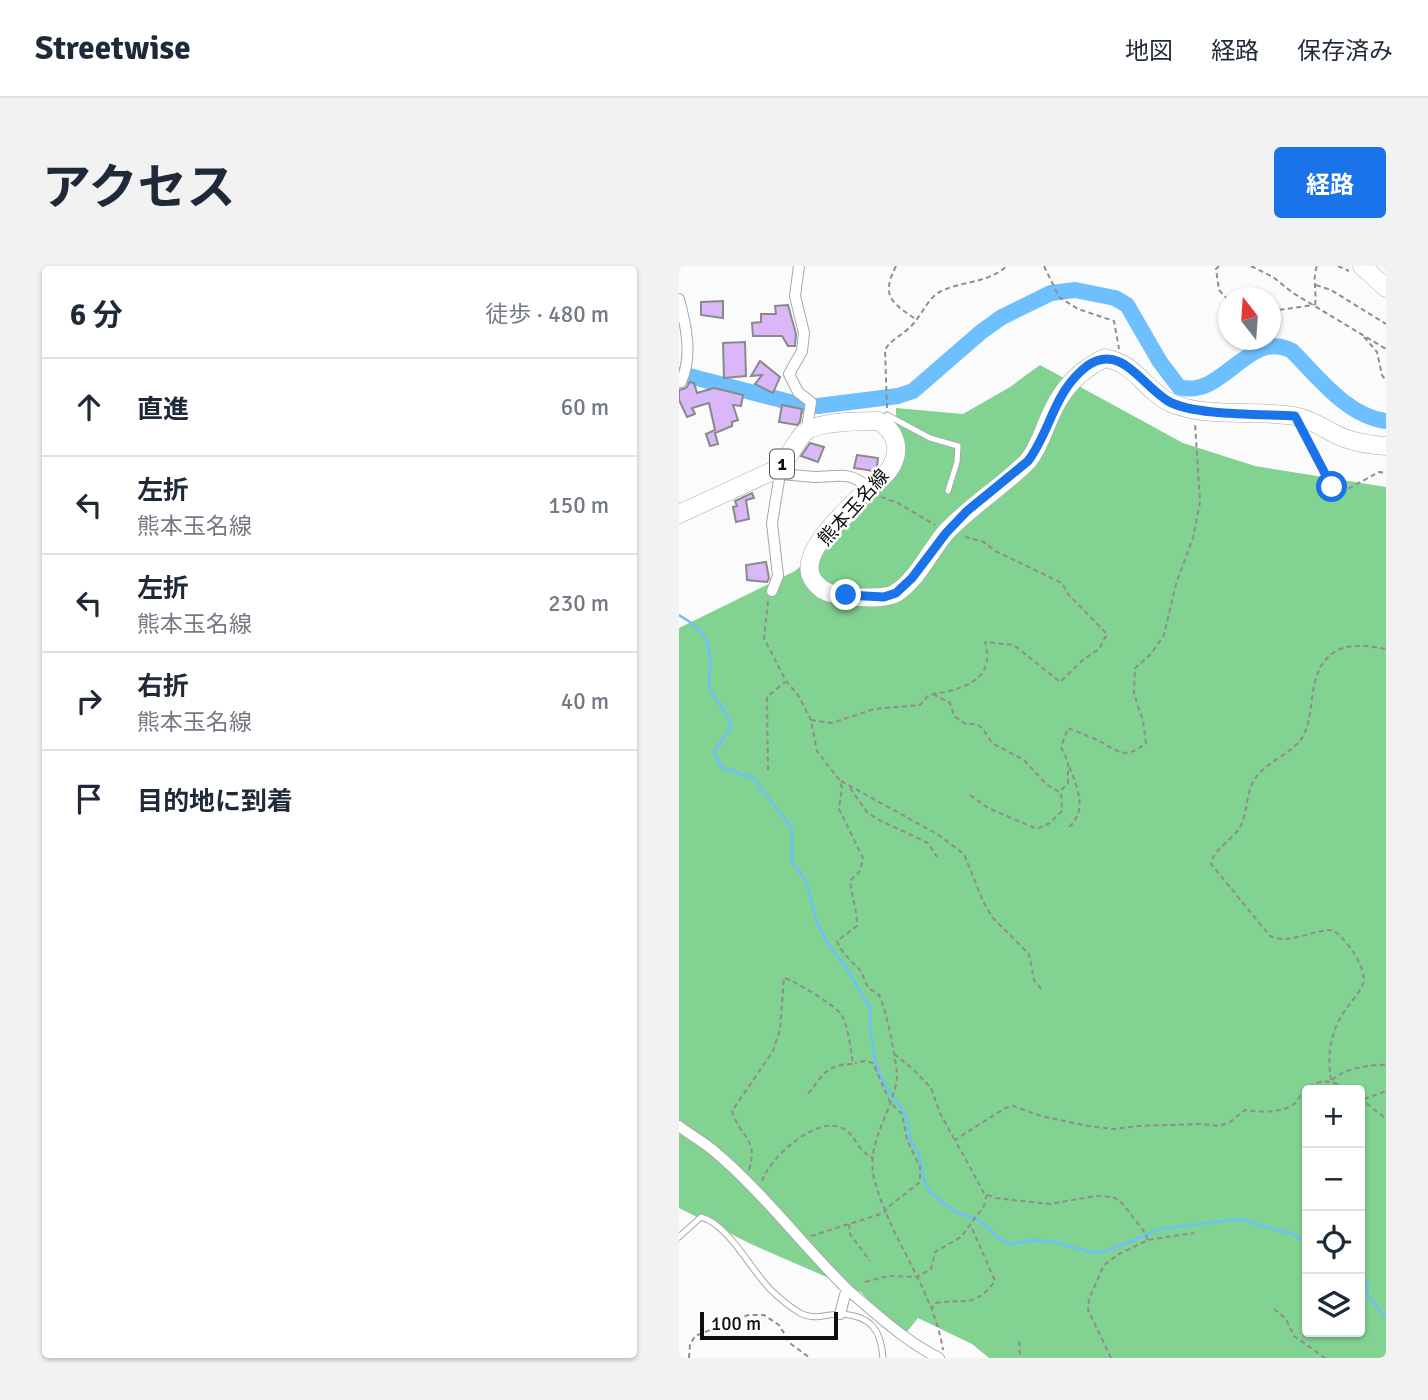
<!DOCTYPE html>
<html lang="ja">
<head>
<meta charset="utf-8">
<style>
  :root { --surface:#fff; --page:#f2f2f3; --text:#1f2937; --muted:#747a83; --line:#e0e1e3; --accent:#1a73e8 }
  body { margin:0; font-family:Signika,"Noto Sans JP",sans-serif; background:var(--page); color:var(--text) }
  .controls { position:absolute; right:21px; bottom:21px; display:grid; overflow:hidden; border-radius:7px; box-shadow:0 2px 5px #0004 }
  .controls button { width:63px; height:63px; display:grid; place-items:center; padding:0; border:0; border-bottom:2px solid var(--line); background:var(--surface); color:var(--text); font:35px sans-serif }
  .compass { position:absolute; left:539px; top:21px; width:63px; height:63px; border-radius:50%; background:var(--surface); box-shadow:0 2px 5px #0004; rotate:343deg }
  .scale { position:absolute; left:21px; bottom:18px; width:138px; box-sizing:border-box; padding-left:7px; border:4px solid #0e0e0e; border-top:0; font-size:19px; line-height:24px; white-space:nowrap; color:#0e0e0e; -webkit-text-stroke:5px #fff; paint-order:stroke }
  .stop { position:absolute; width:21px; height:21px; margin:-16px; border:5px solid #1a73e8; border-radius:50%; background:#fff }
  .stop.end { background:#1a73e8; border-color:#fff; box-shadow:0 2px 7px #0008 }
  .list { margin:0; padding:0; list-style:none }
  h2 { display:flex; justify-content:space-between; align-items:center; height:91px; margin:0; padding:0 28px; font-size:30px }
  h2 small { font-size:23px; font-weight:400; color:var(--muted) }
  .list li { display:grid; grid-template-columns:46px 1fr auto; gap:21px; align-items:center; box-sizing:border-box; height:98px; padding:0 28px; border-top:2px solid var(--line) }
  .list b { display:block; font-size:26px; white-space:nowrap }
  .list p { margin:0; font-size:23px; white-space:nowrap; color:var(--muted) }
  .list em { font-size:23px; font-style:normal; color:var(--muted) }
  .icon { flex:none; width:38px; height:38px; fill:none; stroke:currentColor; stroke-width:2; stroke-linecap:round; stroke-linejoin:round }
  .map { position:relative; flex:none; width:707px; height:1092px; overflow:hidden; border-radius:7px }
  header { display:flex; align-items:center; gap:42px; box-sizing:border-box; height:98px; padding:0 35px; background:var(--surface); border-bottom:2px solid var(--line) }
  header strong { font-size:33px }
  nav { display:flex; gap:38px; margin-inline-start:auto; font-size:24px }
  .intro { display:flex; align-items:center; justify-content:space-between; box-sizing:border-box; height:168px; padding:0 42px }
  h1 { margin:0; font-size:49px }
  .button { padding:18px 32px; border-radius:7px; background:var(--accent); color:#fff; font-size:24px; font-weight:700 }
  main { display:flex; gap:42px; padding:0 42px }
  aside { flex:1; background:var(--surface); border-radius:7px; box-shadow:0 2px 5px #0004 }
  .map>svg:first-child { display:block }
</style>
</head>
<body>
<header>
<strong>Streetwise</strong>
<nav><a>地図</a><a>経路</a><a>保存済み</a></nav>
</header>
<div class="intro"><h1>アクセス</h1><a class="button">経路</a></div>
<main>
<aside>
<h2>6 分<small>徒歩 · 480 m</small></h2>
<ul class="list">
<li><svg class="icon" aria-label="ahead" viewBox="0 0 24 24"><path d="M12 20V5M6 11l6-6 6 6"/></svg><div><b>直進</b></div><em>60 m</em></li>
<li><svg class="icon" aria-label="left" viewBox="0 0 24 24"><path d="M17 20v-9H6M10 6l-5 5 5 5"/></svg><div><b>左折</b><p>熊本玉名線</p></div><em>150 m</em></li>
<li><svg class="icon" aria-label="left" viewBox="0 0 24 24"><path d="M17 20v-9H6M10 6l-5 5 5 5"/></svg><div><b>左折</b><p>熊本玉名線</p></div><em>230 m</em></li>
<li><svg class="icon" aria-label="right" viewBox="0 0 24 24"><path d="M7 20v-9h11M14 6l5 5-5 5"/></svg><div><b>右折</b><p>熊本玉名線</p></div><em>40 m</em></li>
<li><svg class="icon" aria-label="arrive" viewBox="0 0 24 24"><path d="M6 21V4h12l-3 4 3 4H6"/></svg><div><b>目的地に到着</b></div></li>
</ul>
</aside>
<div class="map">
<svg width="707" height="1092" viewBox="0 0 707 1092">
  <rect width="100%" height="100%" fill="#fbfbfc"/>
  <!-- forest -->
  <path fill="#82d292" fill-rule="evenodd" d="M361,99l143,78 72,23 131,21v871h-397l-17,-14 -54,-26 -12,15 -30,-24 -15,-17 -108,-47 -74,-37v-580l116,-57 59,-51 43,-49 -1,-63 67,6 47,-27zM628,824h53v242h-53z"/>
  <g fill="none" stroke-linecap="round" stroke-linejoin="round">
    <!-- stream -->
    <path stroke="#6dbffd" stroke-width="2.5" d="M0,349c28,16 32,27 31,58 -1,5 -2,11 0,16 6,14 19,23 21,38l-17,25 7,15 32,11 39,50v34l13,17 12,43 11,22 17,22 25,42v20l6,38 11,22 19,27 5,26 8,13 5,25 6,13 12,10 10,8 28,11 20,18 12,5 22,-4 20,2 40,11 13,-2 53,-22 80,-10 55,16 12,9
      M681,1013l7,4 1,14 18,20"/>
    <!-- river -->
    <path stroke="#6dbffd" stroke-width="16" d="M0,109l10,1 116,30h13l80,-10 15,-5 68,-59 21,-15 49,-24 24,-3 40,8 12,7 33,57 19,25c44,13 70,-60 113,-36 26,26 55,65 94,70"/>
  </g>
  <!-- building -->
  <path fill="#d9b7f8" stroke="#89898a" stroke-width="2" d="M44,35v17l-22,-3v-13z
    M109,39l8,29 -1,12h-7l-6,-10h-29l-1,-13 9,-1v-8h15l-1,-8z
    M66,76l1,34 -22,2 -1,-35z
    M81,95l20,16 -7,16 -18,-9 7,-9 -11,1z
    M11,116l4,1 3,10 17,-5 29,7 -2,11 -8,-1 5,15 -6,2v4l-17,7 3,11 -8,2 -4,-12 9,-4 -6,-27 -17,5 3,6 -8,3 -8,-17v-10l7,-2z
    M103,139l20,4 -2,13 -3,3 -18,-3z
    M131,177l14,4 -6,15 -17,-6z
    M178,189l21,3 -1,9 -4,4 -19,-3z
    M73,227l2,5 -8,2 3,19 -13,3 -3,-15 4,-1 -2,-5z
    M87,296l3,16 -2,4 -20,-2 -1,-15z"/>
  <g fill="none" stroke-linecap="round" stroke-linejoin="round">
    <defs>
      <path id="service" d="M208,149l43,23 28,8 -1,16 -9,29
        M0,971l22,-20c27,7 50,53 69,72 8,8 20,18 30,24 15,8 25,1 41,1 30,2 40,16 42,44"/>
      <path id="minor" d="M120,0l-4,30 9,37 -2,18 -13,23 9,18 13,10 -3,19 2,7
        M0,33c7,26 14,57 2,83h-2
        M101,208c12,1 24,2 35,3 23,0 36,-7 54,12
        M93,325l6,-15 -6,-53 8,-49 -3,-5
        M0,860c11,9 25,16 35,25 50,42 89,95 135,140
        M161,1048l5,-19 4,-4c29,24 56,50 90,67"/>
      <path id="primary" d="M683,0l24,22
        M0,248l98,-45c12,-10 16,-24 26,-35 12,-13 57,-13 75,-13 19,11 24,30 11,49 -5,7 -14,13 -20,18 -17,17 -72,64 -57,90 2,4 7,9 11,12 12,7 60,11 73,3 22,-14 34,-43 51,-62 25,-26 56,-45 81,-70 12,-15 16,-33 24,-49 11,-24 29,-43 53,-54 32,6 40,33 66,45 38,16 84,6 123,13 18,3 33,15 50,22 14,5 27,7 42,8"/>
    </defs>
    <!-- service casing -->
    <use href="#service" stroke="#a8a8a9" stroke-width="7"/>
    <!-- minor casing -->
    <use href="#minor" stroke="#a8a8a9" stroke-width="12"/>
    <!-- primary casing -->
    <use href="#primary" stroke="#a8a8a9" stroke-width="19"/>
    <!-- path -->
    <path stroke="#8e8e8f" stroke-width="2" stroke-dasharray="5 3.5" stroke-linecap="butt" d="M217,0c-15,30 -5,36 18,52
      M365,0l15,31 19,12 36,12 5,28
      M540,0l-3,3 3,21 10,11
      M572,0l22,11 20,16 93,56
      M659,0l11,5
      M637,19l15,5 55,34
      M636,39c2,-14 -3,-26 2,-39
      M592,45l43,-6
      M685,71l13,15 5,23 4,6
      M208,142l-2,-58c5,-10 16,-14 24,-22 14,-12 18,-33 37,-39 21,-8 43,-7 61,-23
      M626,168l27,53 14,3 33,-18 7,1
      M202,231l17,6 37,22
      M89,335l-4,37 22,43 12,14 13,25 6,31 23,30 2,7 -3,21 24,49 -3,13 -10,10c2,15 7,30 7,45l-20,15c4,12 14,19 22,28 5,5 5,14 10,19 2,3 6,3 9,6 7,7 19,70 19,82 -2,33 -32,65 -23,102 15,60 59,110 69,172
      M254,428l17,9 4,13 12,8h11l6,5 9,14 32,17 22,24 13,8 9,-8v-22l-7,-15 7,-19c9,4 18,7 27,11 22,10 28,23 51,4l-3,-22 -9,-27 1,-26 16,-14 13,-19 12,-51 17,-46 7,-36 -5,-79
      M132,454l21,3 42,-14 46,-4c3,-3 5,-6 8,-9 5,-3 11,-3 17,-4 28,-6 49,-18 40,-50l29,3 46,37 24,-23 15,-10 8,-15 -39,-40 -6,-11 -67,-32 -11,-9 -22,-6
      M89,504l-1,-73 18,-15
      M162,515l96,53 27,20 19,47 9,16 37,37 5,26 9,11
      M171,522l17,24 10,7 51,24 9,14
      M291,529l18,13 49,21 13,-6 12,-12 -1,-20
      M390,561c19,-17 8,-40 0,-61
      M215,788l19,15 18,19 9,25 14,26
      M652,814c-4,-23 -1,-48 13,-68 5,-8 15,-18 19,-28 5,-15 -18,-48 -31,-54 -22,0 -41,15 -62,6l-59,-72c2,-15 22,-24 29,-37 9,-16 5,-37 17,-51 11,-14 30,-21 42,-34 20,-24 4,-67 34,-89 16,-11 36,-7 53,-4
      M653,814c11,-11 38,-16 54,-15
      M681,832l26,21
      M685,833l22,-8
      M70,904c10,-32 -9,-32 -17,-59l41,-60 7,-21 4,-52c11,3 49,26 57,36 7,10 10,37 12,50 -29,0 -30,13 -47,32
      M83,915c8,-24 59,-71 85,-50 11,9 10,19 26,27
      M170,958l1,10 20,27
      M132,970l73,-23 4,-6 32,-25v-15l-13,-27 -5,-26 -12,-12 -17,-39 -8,-2 -10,2
      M469,974l-5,-10 -21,-27 -9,-6 -18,-1 -45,8 -55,-6 -11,-5 -29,-53 50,-32 8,-2 28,10 47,10 26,3 24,-3 63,-2 19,2 10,-4 15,-12c15,2 29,3 44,-3 8,-3 9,-10 15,-16 13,-14 31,-11 45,-1
      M186,1016l23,-6 28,1 15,-8 4,-17 26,-15 23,-31 3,-12
      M595,1043l12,10 8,17 31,22
      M252,1044l4,-7c30,-5 39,6 60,-22l-24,-55
      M340,1075l1,17
      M10,1092l1,-13 5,-9 53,-21h16l15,10 12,19 19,14
      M432,1092l-23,-48 1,-11 15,-34 15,-11 29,-14 46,-7"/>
    <!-- service -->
    <use href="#service" stroke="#fff" stroke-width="5"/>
    <!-- minor -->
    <use href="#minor" stroke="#fff" stroke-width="10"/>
    <!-- primary -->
    <use href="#primary" stroke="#fff" stroke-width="18"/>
  </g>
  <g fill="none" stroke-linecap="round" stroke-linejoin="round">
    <!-- route -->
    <path stroke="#1a73e8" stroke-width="9" d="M167,329l38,2 12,-4 16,-15 34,-45 21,-22 61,-50c23,-30 25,-69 59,-95 34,-24 55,20 81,35 25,15 96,13 127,15l37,71"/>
  </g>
  <g text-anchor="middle" stroke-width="5" stroke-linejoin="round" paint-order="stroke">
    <!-- shield labels -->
    <rect fill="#fff" stroke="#565656" stroke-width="2" x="91" y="183.5" width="24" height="29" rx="5"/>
    <g font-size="18" font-weight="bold" fill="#0e0e0e">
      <text x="103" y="204">1</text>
    </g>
    <!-- street labels -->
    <g font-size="19" fill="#0e0e0e" stroke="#fff">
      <text transform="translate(174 241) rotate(-48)" y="7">熊本玉名線</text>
    </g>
  </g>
</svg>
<div class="controls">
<button>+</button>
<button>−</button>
<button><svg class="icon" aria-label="locate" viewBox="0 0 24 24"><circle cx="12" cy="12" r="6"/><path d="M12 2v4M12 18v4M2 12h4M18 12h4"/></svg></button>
<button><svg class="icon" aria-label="layers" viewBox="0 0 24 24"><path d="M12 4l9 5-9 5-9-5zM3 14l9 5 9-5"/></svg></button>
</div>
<svg class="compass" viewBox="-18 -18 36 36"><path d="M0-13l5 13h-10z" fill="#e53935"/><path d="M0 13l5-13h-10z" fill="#747a83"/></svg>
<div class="scale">100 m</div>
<div class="stop" style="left:653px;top:221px"></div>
<div class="stop end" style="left:167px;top:329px"></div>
</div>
</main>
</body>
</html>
